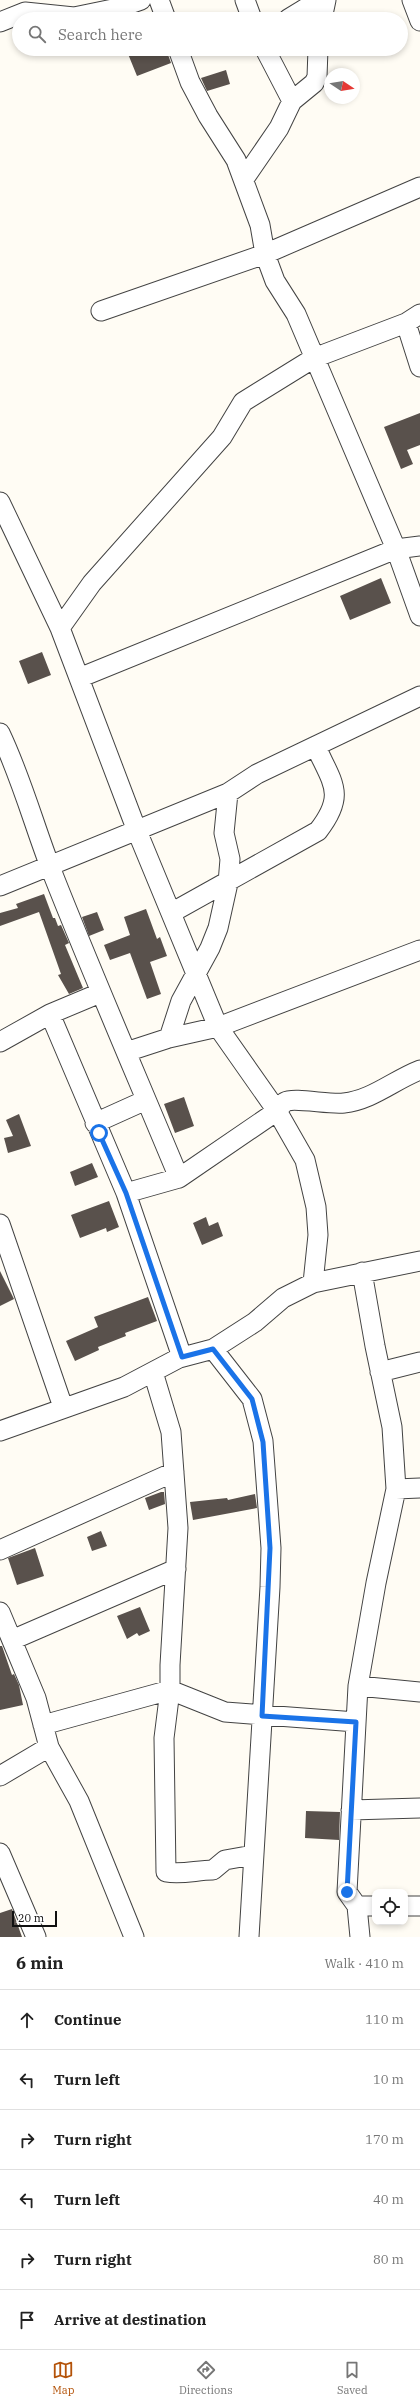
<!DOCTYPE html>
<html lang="en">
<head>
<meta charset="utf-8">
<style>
  :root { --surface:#fff; --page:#f2f2f2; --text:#222; --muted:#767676; --line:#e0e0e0; --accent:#b45309 }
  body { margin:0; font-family:"IBM Plex Serif",serif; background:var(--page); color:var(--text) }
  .controls { position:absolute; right:12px; bottom:12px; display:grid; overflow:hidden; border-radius:8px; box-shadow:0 2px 6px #0003 }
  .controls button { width:36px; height:36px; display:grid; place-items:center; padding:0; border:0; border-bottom:1px solid var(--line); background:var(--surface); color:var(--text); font:20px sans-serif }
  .compass { position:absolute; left:324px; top:68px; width:36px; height:36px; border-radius:50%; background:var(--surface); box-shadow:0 2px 6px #0003; rotate:102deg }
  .scale { position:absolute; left:12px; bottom:10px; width:45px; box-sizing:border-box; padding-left:4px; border:2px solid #101010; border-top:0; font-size:11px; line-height:14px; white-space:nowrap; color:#101010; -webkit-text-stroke:3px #fff; paint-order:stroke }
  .stop { position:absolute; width:12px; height:12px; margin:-9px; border:3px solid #1a73e8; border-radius:50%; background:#fff }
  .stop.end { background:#1a73e8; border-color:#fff; box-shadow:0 1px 4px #0008 }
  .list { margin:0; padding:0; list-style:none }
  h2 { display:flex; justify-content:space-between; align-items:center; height:52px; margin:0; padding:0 16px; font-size:17px }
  h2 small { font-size:13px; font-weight:400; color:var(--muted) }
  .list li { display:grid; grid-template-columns:26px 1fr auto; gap:12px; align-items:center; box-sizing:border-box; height:60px; padding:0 16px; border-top:1px solid var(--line) }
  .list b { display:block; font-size:15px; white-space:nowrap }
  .list em { font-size:13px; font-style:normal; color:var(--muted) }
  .icon { flex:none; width:22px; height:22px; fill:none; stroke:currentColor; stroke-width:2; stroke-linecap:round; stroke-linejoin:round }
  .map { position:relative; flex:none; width:420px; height:1937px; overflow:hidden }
  .search { position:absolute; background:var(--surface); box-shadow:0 2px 6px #0003; left:12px; right:12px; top:12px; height:44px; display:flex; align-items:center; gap:10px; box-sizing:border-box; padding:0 14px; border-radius:22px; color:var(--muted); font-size:15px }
  .sheet { height:412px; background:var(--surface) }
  nav { display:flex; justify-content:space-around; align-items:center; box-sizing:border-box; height:56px; border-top:1px solid var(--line); background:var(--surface); font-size:11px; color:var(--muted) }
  nav a { display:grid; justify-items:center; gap:2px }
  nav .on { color:var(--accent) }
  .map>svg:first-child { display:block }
</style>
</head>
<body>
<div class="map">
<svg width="420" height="1937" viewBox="0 0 420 1937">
  <rect width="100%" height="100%" fill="#fffcf4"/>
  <!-- building -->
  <path fill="#59514c" d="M126,49h40l5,14 -34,13z
    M226,70l4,14 -23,7 -6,-13z
    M420,413v32l-13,5 6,14 -12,5 -17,-42z
    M381,578l10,25 -41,17 -10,-24z
    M42,652l9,23 -23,9 -9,-23z
    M44,894l9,24h2l3,8 3,-1 8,18 -4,2 18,43 -14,6 -11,-19 3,-1 -22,-62 -39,14v-13l18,-5 -2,-4z
    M146,909l11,30 3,-2 7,19 -17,6 11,32 -14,5 -17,-46 -20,7 -6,-15 26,-10 -6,-18z
    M97,912l7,18 -15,6 -7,-19z
    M184,1097l10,29 -19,7 -11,-29z
    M19,1114l12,32 -23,7 -4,-15 9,-2 -7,-16z
    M92,1163l6,14 -23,9 -5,-14z
    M109,1201l10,26 -12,5 -1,-4 -26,10 -9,-23z
    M206,1217l3,9 9,-4 5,14 -21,9 -9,-22z
    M0,1271l14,28 -14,7z
    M148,1297l9,24 -32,12 1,3 -28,11 1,3 -24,11 -9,-20 32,-14 -4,-10z
    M161,1492h3l1,12 -16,6 -4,-12z
    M255,1494l2,14 -64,12 -3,-18 37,-4 1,2z
    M101,1531l6,15 -15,5 -5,-14z
    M35,1548l9,28 -27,9 -9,-27z
    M140,1607l10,24 -11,5 -2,-3 -10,6 -10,-23z
    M0,1646h2l10,29 2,-1 5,11 4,20 -23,5z
    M306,1811l34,1 -1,28 -34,-2z
    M12,1909l10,28h-22v-24z"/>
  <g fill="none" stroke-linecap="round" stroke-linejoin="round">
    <defs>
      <path id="minor" d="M159,0l7,19
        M245,0l7,19
        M412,0l8,21
        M288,19l23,-14 4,-5
        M322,19l4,-19
        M0,22l25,-10 49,5 44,-9 23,-8
        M265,49l27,52
        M244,179l35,-51 13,-27 22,-18 3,-6 1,-28
        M101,311l164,-57 155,-67
        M406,323l14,44
        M0,502l60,126 77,203 81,196 59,84 28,49 11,47 2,28 -5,48
        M420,546l-24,3 24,67
        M60,628l32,-45 130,-146 21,-35 71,-44 92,-35 14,-9
        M79,678l317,-129 -100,-235 -21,-33 -10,-27 -5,-29 -24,-65 -28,-44 -18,-34 -12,-33
        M0,733c22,46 35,96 54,144 40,101 83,200 125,301
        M0,886l228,-93 29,-19 163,-78
        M171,913l147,-82c28,-36 15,-47 -2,-84
        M50,1014l76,179 56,164
        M169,1038l12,-37 29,-53 8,-20 10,-45 2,-24 -6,-26 4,-40
        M0,1042l50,-28 50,-21
        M126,1052l43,-14 49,-11 202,-77
        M95,1123l51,-23
        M126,1193l53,-15 98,-67c2,-2 5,-7 8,-9 9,-5 45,3 59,1 28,-3 50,-23 76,-33
        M0,1224l63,183
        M362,1272l13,74 17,81 4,62 -20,94 -18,103 -11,206 10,14h18
        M213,1349l39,50 11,42 8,107 -1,39 -21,350
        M153,1372l18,60 7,96 -8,137v25l55,22 131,10
        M380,1372l40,-10
        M0,1431l124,-44 55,-29 34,-9 42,-27 28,-24 30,-15 107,-22
        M396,1489l24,-1
        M0,1550l174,-78
        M0,1612l36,86 13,49 -49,29
        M12,1640l164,-71
        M358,1686l62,6
        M43,1725l127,-35 -6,48 2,134c16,3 31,-2 47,-2l12,-10 28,-5
        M49,1747l30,54 55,136
        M351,1810l69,-2
        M0,1853l36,84
        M357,1906l3,31
        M405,1906h15"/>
    </defs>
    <!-- minor casing -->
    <use href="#minor" stroke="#434343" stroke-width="21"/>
    <!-- minor -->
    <use href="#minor" stroke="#fff" stroke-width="19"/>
  </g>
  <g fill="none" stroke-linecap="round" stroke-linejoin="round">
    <!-- route -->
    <path stroke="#1a73e8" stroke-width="5" d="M99,1133l27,60 56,164 31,-8 39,50 11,43 7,106 -8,168 94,6 -9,170"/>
  </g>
</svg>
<div class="controls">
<button><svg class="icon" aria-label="locate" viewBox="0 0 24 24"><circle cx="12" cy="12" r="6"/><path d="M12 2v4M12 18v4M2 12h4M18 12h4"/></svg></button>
</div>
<svg class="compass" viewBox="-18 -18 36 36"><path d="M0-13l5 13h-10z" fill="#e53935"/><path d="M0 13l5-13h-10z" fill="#767676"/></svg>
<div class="scale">20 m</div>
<div class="stop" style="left:99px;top:1133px"></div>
<div class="stop end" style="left:347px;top:1892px"></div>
<div class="search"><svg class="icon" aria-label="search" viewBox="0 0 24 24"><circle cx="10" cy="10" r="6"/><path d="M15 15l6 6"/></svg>Search here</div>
</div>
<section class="sheet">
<h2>6 min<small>Walk · 410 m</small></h2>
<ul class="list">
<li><svg class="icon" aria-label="ahead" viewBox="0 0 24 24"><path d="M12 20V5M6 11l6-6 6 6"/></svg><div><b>Continue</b></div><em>110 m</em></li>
<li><svg class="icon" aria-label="left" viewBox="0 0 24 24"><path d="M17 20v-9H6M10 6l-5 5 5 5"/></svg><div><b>Turn left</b></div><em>10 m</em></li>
<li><svg class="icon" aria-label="right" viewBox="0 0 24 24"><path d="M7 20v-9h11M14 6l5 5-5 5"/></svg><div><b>Turn right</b></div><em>170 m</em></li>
<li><svg class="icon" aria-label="left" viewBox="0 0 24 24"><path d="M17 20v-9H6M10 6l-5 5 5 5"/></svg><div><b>Turn left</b></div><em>40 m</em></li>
<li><svg class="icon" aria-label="right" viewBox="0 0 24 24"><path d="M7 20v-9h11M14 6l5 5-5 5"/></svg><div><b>Turn right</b></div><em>80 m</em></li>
<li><svg class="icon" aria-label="arrive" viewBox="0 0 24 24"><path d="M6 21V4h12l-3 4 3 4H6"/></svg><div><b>Arrive at destination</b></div></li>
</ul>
</section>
<nav>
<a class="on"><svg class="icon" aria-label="map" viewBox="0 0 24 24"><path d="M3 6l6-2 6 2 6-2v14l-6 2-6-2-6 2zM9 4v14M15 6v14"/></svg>Map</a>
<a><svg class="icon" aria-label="directions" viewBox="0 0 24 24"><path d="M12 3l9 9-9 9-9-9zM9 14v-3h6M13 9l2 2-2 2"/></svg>Directions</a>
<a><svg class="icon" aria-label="saved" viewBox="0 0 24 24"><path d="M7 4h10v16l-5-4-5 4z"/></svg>Saved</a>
</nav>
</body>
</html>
